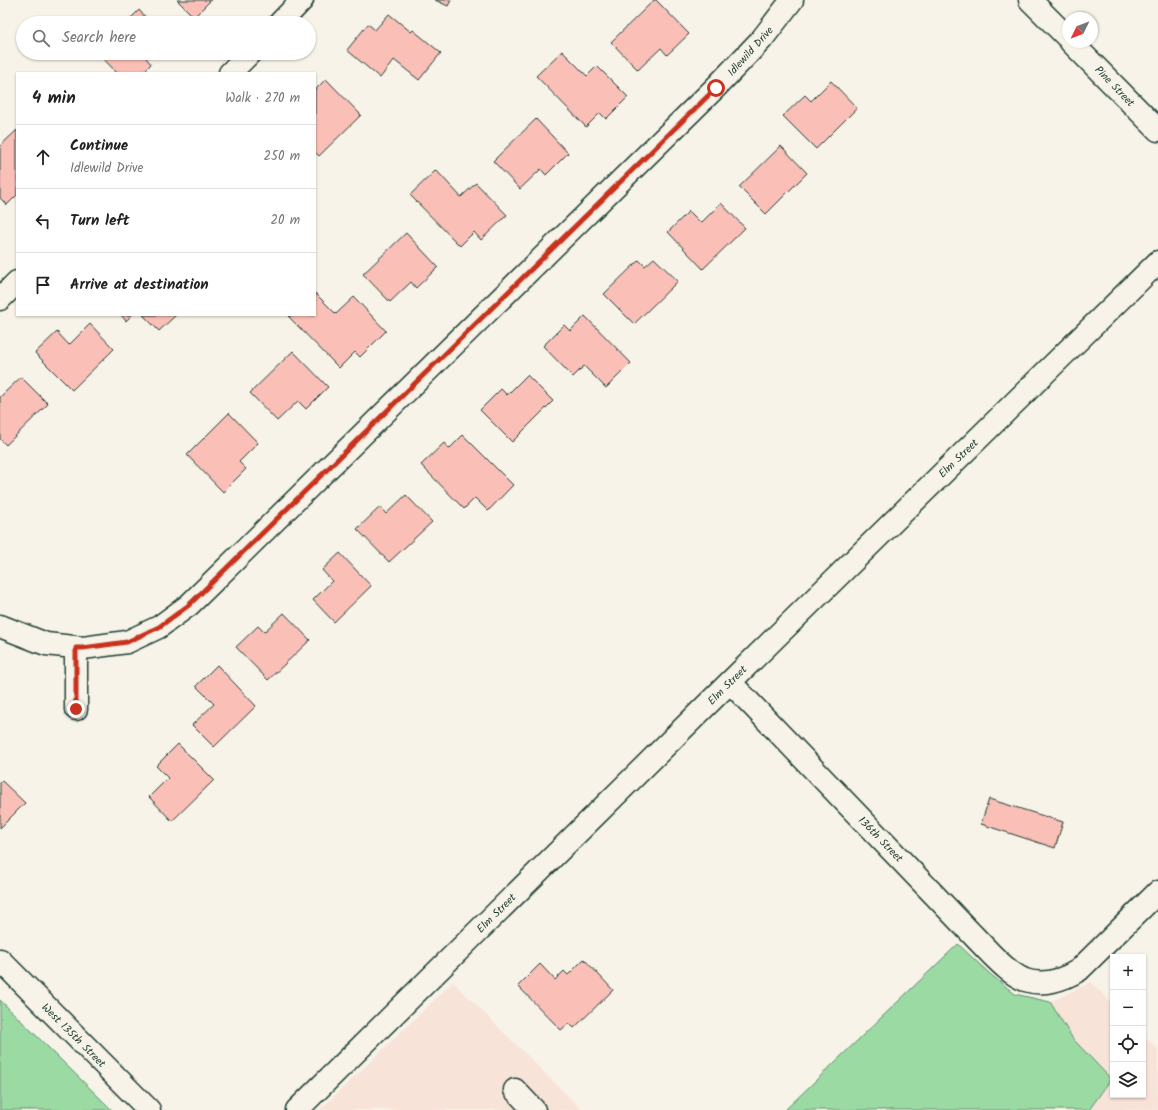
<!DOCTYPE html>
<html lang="en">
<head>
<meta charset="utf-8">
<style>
  :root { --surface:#fff; --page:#f6f6f6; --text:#222; --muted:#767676; --line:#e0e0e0 }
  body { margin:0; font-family:Kalam,sans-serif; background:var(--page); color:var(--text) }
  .controls { position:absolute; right:12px; bottom:12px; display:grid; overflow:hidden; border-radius:0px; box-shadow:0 1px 3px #0004 }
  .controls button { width:36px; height:36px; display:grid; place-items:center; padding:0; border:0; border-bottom:1px solid var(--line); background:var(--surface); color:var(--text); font:20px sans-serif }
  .compass { position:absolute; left:1062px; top:12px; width:36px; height:36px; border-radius:50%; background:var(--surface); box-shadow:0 1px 3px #0004; rotate:227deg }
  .stop { position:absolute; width:12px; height:12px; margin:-9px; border:3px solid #c8321e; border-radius:50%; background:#fff }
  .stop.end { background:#c8321e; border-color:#fff; box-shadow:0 1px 4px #0008 }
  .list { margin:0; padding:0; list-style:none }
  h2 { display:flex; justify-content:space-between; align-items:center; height:52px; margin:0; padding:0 16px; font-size:17px }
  h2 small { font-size:13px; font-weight:400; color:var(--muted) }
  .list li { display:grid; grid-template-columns:26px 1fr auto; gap:12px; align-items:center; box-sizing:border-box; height:64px; padding:0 16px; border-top:1px solid var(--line) }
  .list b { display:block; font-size:15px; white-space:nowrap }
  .list p { margin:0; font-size:13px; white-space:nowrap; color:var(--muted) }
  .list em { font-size:13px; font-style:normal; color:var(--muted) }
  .icon { flex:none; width:22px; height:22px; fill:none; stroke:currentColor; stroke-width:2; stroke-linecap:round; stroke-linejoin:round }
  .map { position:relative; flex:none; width:1158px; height:1110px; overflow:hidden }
  .search { position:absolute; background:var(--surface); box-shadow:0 1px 3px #0004; left:16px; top:16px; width:300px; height:44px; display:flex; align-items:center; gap:10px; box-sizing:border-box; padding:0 14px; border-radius:22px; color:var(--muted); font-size:15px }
  .panel { position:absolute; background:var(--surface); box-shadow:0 1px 3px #0004; left:16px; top:72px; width:300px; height:244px; border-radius:0px }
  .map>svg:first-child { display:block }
</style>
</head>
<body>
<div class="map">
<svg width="1158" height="1110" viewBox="0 0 1158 1110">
  <rect width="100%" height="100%" fill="#f7f3e8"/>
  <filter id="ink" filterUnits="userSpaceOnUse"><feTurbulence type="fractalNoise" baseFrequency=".025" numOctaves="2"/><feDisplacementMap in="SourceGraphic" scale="8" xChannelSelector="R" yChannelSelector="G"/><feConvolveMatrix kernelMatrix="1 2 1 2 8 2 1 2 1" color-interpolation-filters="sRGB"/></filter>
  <g filter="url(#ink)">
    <!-- built -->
    <path fill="#f8e3d9" d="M453,982l129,128h-262z
      M1091,982l22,23v90h30v-60l15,14v61h-69l21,-31 -37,-40 -23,-37z"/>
    <!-- green -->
    <path fill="#9bdba3" stroke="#5d8c6c" d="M958,944l32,30 25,20 35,8 23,37 38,40 -22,31h-304z
      M0,1000l112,110h-112z"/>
    <!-- building -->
    <path fill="#fabfb7" stroke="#1f3d34" d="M177,0h34l-17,17z
      M435,0h16l-3,6z
      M654,0h2l33,34 -22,21 -6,-7 -23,22 -27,-28z
      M139,10l12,13h-25z
      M389,14l22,18 2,-2 28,23 -22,27 -25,-20 -14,18 -33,-28 21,-26 7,6z
      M562,51l25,25 10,-10 31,31 -22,22 -6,-6 -14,14 -50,-51z
      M98,53h53l-5,5 5,6 -9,9h-25z
      M326,79l35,36 -42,41 -4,-4v-62z
      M831,81l26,27 -41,41 -33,-33 22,-21 6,6z
      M536,119l32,34 -22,22 -5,-6 -21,20 -27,-28z
      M17,130v65l-10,10 -7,-7v-52z
      M781,146l26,27 -41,41 -27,-27z
      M436,170l25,27 15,-14 31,32 -26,25 -7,-8 -14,14 -50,-51z
      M721,203l24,25 -42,41 -35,-37 21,-21 12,12z
      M406,233l32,34 -22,21 -5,-6 -21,20 -27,-28z
      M654,258l24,23 -44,43 -30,-30 35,-34 6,6z
      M315,293l21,21 18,-17 32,34 -26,26 -5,-5 -16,16 -50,-51 2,-2h24z
      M121,315h11l-6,6z
      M143,315h33l-17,16z
      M585,316l46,47 -25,25 -22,-22 -11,11 -30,-31 21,-21 6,6z
      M90,324l24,25 -42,41 -37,-37 22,-21 12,13z
      M293,351l35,36 -22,22 -8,-8 -21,20 -27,-28z
      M527,375l26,26 -41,41 -32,-32 21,-21 6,6z
      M21,377l27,27 -42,41 -6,-6v-42z
      M229,413l29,30 -19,19 7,7 -23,23 -36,-37z
      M463,435l50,50 -25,26 -13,-13 -11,11 -43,-44 23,-22 5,6z
      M406,495l26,27 -43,40 -32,-33 23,-22 6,7z
      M340,553l31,33 -37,36 -21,-22 19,-19 -10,-11z
      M284,613l26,27 -42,40 -32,-33 22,-21 6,6z
      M217,665l39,41 -42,41 -22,-22 22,-21 -18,-18z
      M178,744l36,36 -42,41 -23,-24 19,-19 -12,-12z
      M2,781l23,22 -25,25v-45z
      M989,799l74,23 -8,26 -74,-24z
      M584,959l29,31 -39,38 -5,-5 -8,7 -43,-44 22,-22 15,16 9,-9 4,4z"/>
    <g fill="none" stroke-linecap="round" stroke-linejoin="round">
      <defs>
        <path id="minor" d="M1030,0l38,38
          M280,23l22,-23
          M1071,42l87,88
          M230,73l20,-20
          M0,299l17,-17
          M0,626l46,18 37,4 44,-6 32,-15 30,-22 527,-518 46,-48 30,-39
          M76,648v61
          M730,682l262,273c9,9 20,20 33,25 18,6 38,0 54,-10l79,-78
          M0,960l149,150
          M515,1090l19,20
          M297,1110l433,-428 428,-420"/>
      </defs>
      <!-- minor casing -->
      <use href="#minor" stroke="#1f3d34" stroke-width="25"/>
      <!-- minor -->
      <use href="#minor" stroke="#f7f3e8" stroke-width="22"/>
    </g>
  </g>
  <g fill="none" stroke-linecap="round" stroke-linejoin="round" filter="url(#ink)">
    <!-- route -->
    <path stroke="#c8321e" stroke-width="5" d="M76,709v-61h7l44,-6 32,-15 30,-22 527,-517"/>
  </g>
  <g text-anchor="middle" stroke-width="3.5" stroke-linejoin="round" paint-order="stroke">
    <!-- street labels -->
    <g font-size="11" fill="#1f3d34" stroke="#f7f3e8">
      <text transform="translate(750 51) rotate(-48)" y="4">Idlewild Drive</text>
      <text transform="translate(1115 86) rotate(46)" y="4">Pine Street</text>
      <text transform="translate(958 458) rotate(-44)" y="4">Elm Street</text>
      <text transform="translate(727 685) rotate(-45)" y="4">Elm Street</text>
      <text transform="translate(881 839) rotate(46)" y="4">136th Street</text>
      <text transform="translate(496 913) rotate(-45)" y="4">Elm Street</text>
      <text transform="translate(74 1035) rotate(45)" y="4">West 135th Street</text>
    </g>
  </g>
</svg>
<div class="controls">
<button>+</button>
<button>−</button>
<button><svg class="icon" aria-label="locate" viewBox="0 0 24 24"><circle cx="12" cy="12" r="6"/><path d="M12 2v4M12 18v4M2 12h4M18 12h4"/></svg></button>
<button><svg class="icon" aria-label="layers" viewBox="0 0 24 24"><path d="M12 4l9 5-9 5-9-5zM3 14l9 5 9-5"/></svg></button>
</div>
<svg class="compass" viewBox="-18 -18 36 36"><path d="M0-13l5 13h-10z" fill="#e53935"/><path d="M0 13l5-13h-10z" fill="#767676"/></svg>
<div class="stop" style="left:716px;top:88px"></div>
<div class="stop end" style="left:76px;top:709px"></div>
<div class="search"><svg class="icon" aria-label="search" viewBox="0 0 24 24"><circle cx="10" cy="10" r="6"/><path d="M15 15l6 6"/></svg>Search here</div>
<section class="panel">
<h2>4 min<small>Walk · 270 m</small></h2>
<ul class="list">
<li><svg class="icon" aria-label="ahead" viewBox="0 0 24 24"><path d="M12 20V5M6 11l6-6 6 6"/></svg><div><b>Continue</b><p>Idlewild Drive</p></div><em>250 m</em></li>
<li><svg class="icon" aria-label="left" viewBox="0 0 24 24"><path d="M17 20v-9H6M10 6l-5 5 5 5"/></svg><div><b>Turn left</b></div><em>20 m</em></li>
<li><svg class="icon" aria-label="arrive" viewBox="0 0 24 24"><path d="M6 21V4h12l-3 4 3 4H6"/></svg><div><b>Arrive at destination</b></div></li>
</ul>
</section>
</div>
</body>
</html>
